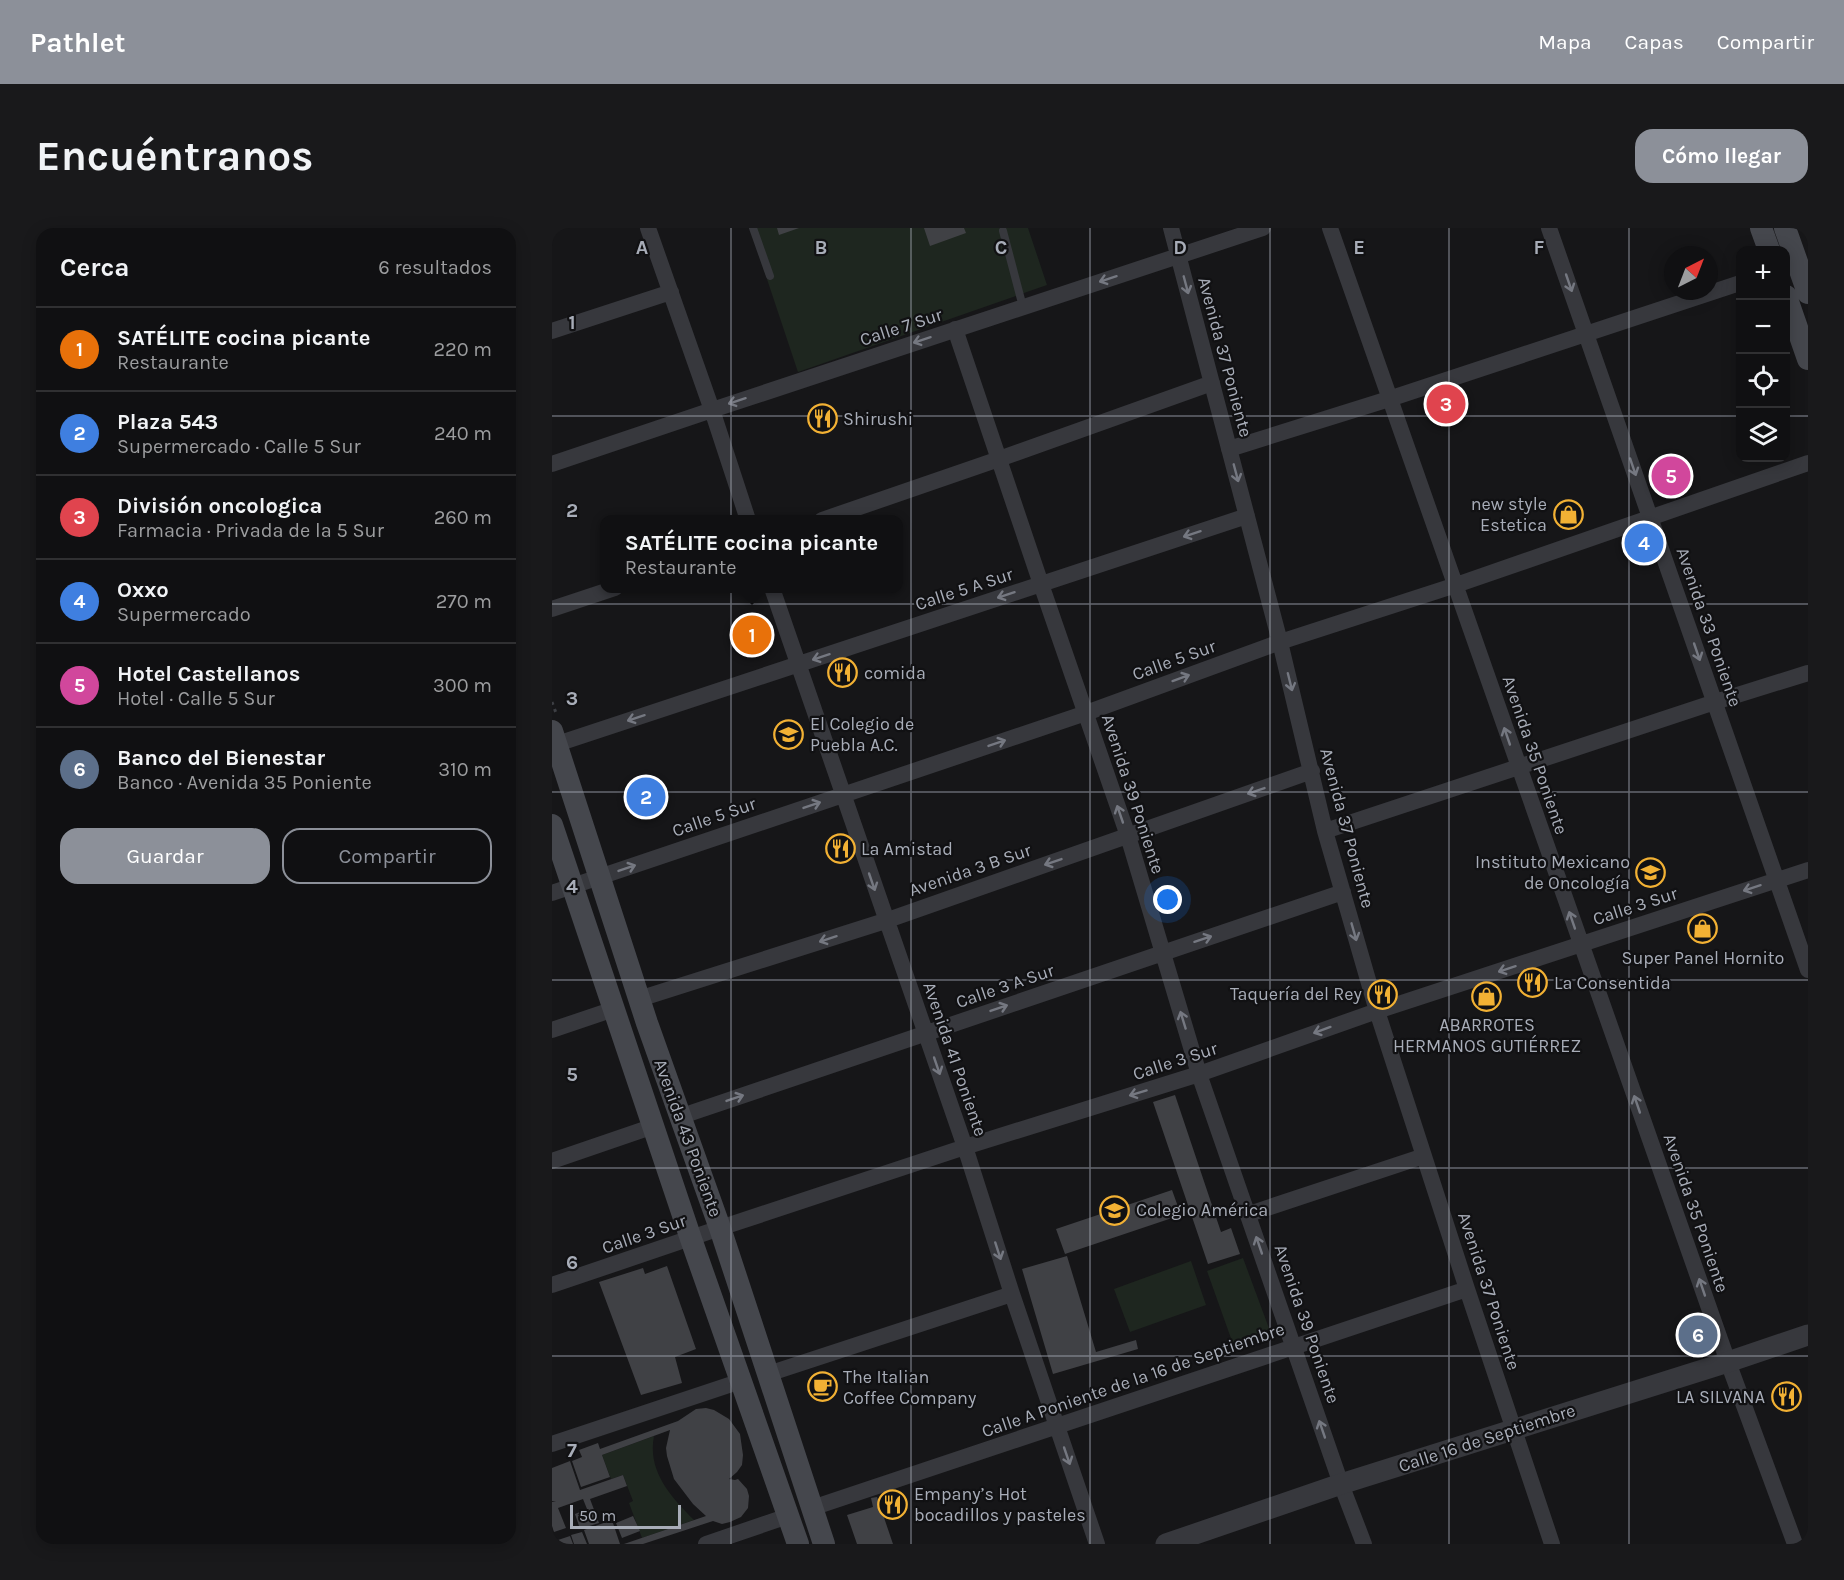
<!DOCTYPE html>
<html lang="es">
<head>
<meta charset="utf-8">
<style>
  :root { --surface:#101012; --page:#19191b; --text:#f1f3f6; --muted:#9c9d9f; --line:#303032; --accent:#8c9099 }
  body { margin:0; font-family:Karla,sans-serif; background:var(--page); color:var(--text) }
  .controls { position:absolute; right:18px; top:18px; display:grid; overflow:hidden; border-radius:12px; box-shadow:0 3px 15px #0003 }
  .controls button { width:54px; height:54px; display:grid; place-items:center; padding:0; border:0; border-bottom:2px solid var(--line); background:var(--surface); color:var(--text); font:30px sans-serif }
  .compass { position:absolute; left:1112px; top:18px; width:54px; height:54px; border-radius:50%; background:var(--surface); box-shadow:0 3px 15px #0003; rotate:42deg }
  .scale { position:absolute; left:18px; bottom:15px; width:111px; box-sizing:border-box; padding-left:6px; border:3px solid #a8adb8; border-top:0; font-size:16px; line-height:21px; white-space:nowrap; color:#a8adb8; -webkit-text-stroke:4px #111113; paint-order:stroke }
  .you { position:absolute; left:616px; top:672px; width:21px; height:21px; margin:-15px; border:4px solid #fff; border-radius:50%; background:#1a73e8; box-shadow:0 0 0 9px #1a73e833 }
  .badge { display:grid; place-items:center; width:39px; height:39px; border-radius:50%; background:var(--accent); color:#fff; font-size:20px; font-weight:700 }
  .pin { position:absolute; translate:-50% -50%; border:3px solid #fff; box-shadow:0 2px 6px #0006 }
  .popup { position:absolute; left:48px; top:287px; width:303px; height:78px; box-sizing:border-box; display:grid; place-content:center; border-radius:12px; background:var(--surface); filter:drop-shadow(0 2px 4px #0005); font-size:20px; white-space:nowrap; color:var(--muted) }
  .popup b { font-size:22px; color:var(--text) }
  .popup::after { content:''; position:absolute; left:50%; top:100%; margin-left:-12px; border:12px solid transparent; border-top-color:var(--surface) }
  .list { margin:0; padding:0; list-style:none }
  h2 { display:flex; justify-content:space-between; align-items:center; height:78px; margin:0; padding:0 24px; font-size:26px }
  h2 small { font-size:20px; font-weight:400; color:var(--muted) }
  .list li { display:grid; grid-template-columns:39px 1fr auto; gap:18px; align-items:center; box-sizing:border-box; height:84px; padding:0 24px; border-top:2px solid var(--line) }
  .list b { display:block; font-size:22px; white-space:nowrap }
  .list p { margin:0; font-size:20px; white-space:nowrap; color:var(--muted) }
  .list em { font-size:20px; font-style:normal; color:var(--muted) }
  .actions { display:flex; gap:12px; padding:18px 24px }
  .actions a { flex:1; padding:14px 0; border:2px solid var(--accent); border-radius:18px; text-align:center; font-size:21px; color:var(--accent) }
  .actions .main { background:var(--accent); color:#fff }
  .icon { flex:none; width:33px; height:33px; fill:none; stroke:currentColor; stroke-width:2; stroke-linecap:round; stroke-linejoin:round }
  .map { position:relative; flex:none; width:1256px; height:1316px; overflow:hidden; border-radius:18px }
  header { display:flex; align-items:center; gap:36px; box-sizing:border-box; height:84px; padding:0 30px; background:var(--accent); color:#fff }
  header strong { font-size:28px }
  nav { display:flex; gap:33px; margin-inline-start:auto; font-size:21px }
  .intro { display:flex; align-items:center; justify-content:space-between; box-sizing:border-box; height:144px; padding:0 36px }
  h1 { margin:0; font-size:42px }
  .button { padding:15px 27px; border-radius:18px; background:var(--accent); color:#fff; font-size:21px; font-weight:700 }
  main { display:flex; gap:36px; padding:0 36px }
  aside { flex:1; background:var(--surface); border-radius:18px; box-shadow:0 3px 15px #0003 }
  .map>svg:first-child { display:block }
</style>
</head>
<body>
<header>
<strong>Pathlet</strong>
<nav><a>Mapa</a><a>Capas</a><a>Compartir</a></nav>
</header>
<div class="intro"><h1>Encuéntranos</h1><a class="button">Cómo llegar</a></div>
<main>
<aside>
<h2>Cerca<small>6 resultados</small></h2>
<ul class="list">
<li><span class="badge" style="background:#e8710a">1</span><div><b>SATÉLITE cocina picante</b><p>Restaurante</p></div><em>220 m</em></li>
<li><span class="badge" style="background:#3f7fe0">2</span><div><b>Plaza 543</b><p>Supermercado · Calle 5 Sur</p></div><em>240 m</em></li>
<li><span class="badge" style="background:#e0444e">3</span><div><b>División oncologica</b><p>Farmacia · Privada de la 5 Sur</p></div><em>260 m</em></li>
<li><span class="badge" style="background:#3f7fe0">4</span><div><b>Oxxo</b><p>Supermercado</p></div><em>270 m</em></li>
<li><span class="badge" style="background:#d1479c">5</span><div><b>Hotel Castellanos</b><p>Hotel · Calle 5 Sur</p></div><em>300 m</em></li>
<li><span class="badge" style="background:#5c6f8a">6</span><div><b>Banco del Bienestar</b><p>Banco · Avenida 35 Poniente</p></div><em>310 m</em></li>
</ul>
<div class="actions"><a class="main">Guardar</a><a>Compartir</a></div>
</aside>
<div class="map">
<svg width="1256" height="1316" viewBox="0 0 1256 1316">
  <rect width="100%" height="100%" fill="#161618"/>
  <!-- green -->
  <path fill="#1e261f" d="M198,0h278l19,57 -249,87z
    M691,1030l27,73 -37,13 -26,-73z
    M639,1033l15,44 -76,27 -16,-43z
    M102,1208c-7,35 17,61 40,84l-52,18 -13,-35 4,-2 -10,-26 -12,4 -9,-24z"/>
  <!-- building -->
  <path fill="#404145" d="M225,0h22l-20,7z
    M372,0h40l2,5 -36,13z
    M623,867l46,137 10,-4 9,26 -32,10 -55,-162z
    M620,962l9,25 -116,39 -9,-25z
    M515,1028l29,96 40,-12 2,9 -85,25 -31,-105z
    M115,1038l29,83 -21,8 7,26 -41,12 -42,-113 44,-14 2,6z
    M154,1180l8,2 15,9 11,15 3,21 -1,10 -5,7 -8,7 6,1 3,-1 9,10 2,7 -1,12 -7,9 -11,5 -8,2 -9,-3 -70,23h-19l82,-28 -13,-12 -19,-25 -7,-23 -1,-8 4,-18 -68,25 8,22 -29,10 -9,-26 10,-4 -3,-7 19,-7 2,6 78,-28 18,-12z
    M18,1233l10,29 43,-15 4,11 -37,13 9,24 -19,6 -5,-15 12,-5 -4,-10 -25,9 8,20 -12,4 -2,-6v-24l4,-1h-4v-33z
    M325,1269l16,47h-36l-10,-29 26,-8 -2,-9z
    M81,1288l7,15 -18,7 -6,-15z
    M60,1292l8,24h-31l-5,-14z
    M30,1304l5,12h-13l-3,-9z
    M18,1308l3,8h-13l-2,-4z"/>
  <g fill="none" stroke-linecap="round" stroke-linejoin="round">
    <!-- path -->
    <path stroke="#3d3f44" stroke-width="3" stroke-dasharray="3 4.5" stroke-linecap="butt" d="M0,474l4,11"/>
    <!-- service -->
    <path stroke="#37383d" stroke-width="8" d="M201,0l17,48
      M451,3l20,76"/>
    <!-- minor -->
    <path stroke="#37383d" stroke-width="16" d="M96,0l64,182 36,110
      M619,0l109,414 45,189 52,180 90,278 85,255
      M778,0l398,1134 67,182
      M997,0l259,742
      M403,101l86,255 87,252 71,238 142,410 23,60
      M0,103l119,-39
      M677,221l160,-50 351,-116
      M0,236l160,-54 551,-182
      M270,292l177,-61 213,-76
      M220,360l193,559 47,147 85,250
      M0,381l63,-21
      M5,516l690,-228
      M773,603l390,-129 93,-29
      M0,665l534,-180 194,-71 176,-57 352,-122
      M87,771l246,-78 427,-150
      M0,802l62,-21
      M127,889l664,-225
      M0,933l102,-35
      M697,986l175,-58
      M0,1057l168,-57 245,-81 234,-73 178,-63 431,-141
      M216,1146l244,-80
      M0,1216l189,-63
      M260,1280l655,-219
      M154,1316l82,-28"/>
    <!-- tertiary -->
    <path stroke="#37383d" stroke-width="21" d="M614,1316l175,-60 387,-122 80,-27"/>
    <!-- secondary -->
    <path stroke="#45474d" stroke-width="22" d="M1209,0l8,22
      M1233,0l23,65
      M1234,68l22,63
      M0,503l95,292 73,205 104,316
      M0,597l139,414 107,305"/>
  </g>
  <!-- one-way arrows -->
  <defs><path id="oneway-shaft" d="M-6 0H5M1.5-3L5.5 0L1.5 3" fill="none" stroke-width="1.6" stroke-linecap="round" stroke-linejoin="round" transform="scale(1.5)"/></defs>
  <g stroke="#757881">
    <use href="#oneway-shaft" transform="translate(556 51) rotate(162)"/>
    <use href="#oneway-shaft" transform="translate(1017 55) rotate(71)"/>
    <use href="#oneway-shaft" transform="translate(634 57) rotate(75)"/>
    <use href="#oneway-shaft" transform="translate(370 112) rotate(162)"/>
    <use href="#oneway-shaft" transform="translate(185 173) rotate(162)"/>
    <use href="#oneway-shaft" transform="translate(1081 239) rotate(71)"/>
    <use href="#oneway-shaft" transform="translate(684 245) rotate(75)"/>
    <use href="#oneway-shaft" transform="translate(640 306) rotate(162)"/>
    <use href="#oneway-shaft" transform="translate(454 367) rotate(162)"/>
    <use href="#oneway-shaft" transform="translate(1145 424) rotate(71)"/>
    <use href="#oneway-shaft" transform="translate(269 429) rotate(162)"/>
    <use href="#oneway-shaft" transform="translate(629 450) rotate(-20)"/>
    <use href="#oneway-shaft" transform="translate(738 454) rotate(76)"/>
    <use href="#oneway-shaft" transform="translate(84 490) rotate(162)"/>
    <use href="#oneway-shaft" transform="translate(955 508) rotate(-109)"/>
    <use href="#oneway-shaft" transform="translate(445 515) rotate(-19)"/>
    <use href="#oneway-shaft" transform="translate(704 563) rotate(161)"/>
    <use href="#oneway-shaft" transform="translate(260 577) rotate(-19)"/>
    <use href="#oneway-shaft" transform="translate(568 586) rotate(-109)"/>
    <use href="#oneway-shaft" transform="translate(501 634) rotate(161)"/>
    <use href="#oneway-shaft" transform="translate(75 640) rotate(-19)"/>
    <use href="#oneway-shaft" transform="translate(320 654) rotate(71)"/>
    <use href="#oneway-shaft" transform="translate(1200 660) rotate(162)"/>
    <use href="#oneway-shaft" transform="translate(1020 692) rotate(-109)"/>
    <use href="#oneway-shaft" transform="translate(802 704) rotate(74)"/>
    <use href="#oneway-shaft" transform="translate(276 711) rotate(162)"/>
    <use href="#oneway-shaft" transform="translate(651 711) rotate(-18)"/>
    <use href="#oneway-shaft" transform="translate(955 741) rotate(162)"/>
    <use href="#oneway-shaft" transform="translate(447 780) rotate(-19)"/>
    <use href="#oneway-shaft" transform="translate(631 792) rotate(-107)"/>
    <use href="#oneway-shaft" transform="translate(770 802) rotate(160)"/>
    <use href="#oneway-shaft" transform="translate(385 838) rotate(71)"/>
    <use href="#oneway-shaft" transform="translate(586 865) rotate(163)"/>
    <use href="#oneway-shaft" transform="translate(183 870) rotate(-19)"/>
    <use href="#oneway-shaft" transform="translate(1085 876) rotate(-109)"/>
    <use href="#oneway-shaft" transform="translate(707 1017) rotate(-109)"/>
    <use href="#oneway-shaft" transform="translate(446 1023) rotate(72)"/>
    <use href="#oneway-shaft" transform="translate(1150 1059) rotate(-109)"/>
    <use href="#oneway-shaft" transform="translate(770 1201) rotate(-109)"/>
    <use href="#oneway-shaft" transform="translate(515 1228) rotate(71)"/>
  </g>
  <!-- grid -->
  <path fill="none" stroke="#a8adb8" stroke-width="1.5" stroke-opacity="0.55" d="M179,0v1316M359,0v1316M538,0v1316M718,0v1316M897,0v1316M1077,0v1316M0,188h1188M1234,188h22M0,376h1256M0,564h1256M0,752h1256M0,940h1256M0,1128h1256"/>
  <!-- icons -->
  <defs>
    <symbol id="restaurant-ring" viewBox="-11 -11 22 22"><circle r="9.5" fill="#111113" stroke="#f2b134" stroke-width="1.5"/><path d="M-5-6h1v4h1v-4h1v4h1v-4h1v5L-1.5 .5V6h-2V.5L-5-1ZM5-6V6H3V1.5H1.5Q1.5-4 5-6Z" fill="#f2b134"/></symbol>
    <symbol id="shop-ring" viewBox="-11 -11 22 22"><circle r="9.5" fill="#111113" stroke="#f2b134" stroke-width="1.5"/><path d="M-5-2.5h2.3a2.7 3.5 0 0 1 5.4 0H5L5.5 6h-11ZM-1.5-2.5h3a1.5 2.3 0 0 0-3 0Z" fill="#f2b134"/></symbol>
    <symbol id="school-ring" viewBox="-11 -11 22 22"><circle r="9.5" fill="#111113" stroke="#f2b134" stroke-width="1.5"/><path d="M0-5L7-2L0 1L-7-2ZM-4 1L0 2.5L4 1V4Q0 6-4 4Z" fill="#f2b134"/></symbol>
    <symbol id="cafe-ring" viewBox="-11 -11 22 22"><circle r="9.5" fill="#111113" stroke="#f2b134" stroke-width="1.5"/><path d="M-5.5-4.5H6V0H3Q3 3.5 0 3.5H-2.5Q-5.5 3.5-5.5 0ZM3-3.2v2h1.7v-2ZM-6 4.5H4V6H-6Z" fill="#f2b134"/></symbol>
  </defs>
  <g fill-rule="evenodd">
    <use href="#restaurant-ring" x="254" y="174" width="33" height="33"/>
    <use href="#shop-ring" x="1000" y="270" width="33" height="33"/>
    <use href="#restaurant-ring" x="274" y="428" width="33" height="33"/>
    <use href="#school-ring" x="220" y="490" width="33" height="33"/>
    <use href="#restaurant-ring" x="272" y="604" width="33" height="33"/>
    <use href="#school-ring" x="1082" y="628" width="33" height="33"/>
    <use href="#shop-ring" x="1134" y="684" width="33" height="33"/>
    <use href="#restaurant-ring" x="964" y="738" width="33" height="33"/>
    <use href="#restaurant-ring" x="814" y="750" width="33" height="33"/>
    <use href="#shop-ring" x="918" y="752" width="33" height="33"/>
    <use href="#school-ring" x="546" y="966" width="33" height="33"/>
    <use href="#cafe-ring" x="254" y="1142" width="33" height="33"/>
    <use href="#restaurant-ring" x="1218" y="1152" width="33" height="33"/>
    <use href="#restaurant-ring" x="324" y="1260" width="33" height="33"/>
  </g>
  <g text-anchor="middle" stroke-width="4.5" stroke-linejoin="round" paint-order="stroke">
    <!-- street labels -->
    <g font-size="18" fill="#a8adb8" stroke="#111113">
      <text transform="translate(349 99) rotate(-18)" y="6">Calle 7 Sur</text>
      <text transform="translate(673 129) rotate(75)" y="6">Avenida 37 Poniente</text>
      <text transform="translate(412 361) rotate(-18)" y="6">Calle 5 A Sur</text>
      <text transform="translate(1157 399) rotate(71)" y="6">Avenida 33 Poniente</text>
      <text transform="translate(622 432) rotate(-20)" y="6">Calle 5 Sur</text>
      <text transform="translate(983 527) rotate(71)" y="6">Avenida 35 Poniente</text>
      <text transform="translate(581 566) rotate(72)" y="6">Avenida 39 Poniente</text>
      <text transform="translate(162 589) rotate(-19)" y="6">Calle 5 Sur</text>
      <text transform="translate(795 600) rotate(75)" y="6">Avenida 37 Poniente</text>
      <text transform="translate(418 642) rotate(-19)" y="6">Avenida 3 B Sur</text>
      <text transform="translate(1083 678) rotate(-18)" y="6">Calle 3 Sur</text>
      <text transform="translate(453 758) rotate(-19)" y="6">Calle 3 A Sur</text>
      <text transform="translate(403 831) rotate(71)" y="6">Avenida 41 Poniente</text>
      <text transform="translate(623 833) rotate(-18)" y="6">Calle 3 Sur</text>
      <text transform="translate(136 910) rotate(70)" y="6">Avenida 43 Poniente</text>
      <text transform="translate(1144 985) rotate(71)" y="6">Avenida 35 Poniente</text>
      <text transform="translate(92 1006) rotate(-19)" y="6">Calle 3 Sur</text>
      <text transform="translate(937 1063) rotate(72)" y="6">Avenida 37 Poniente</text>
      <text transform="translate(755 1096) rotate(71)" y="6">Avenida 39 Poniente</text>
      <text transform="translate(581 1152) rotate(-19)" y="6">Calle A Poniente de la 16 de Septiembre</text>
      <text transform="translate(935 1210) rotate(-18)" y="6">Calle 16 de Septiembre</text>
    </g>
    <!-- poi labels -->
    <g font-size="18" fill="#a8adb8" stroke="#111113" text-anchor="start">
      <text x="291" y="197">Shirushi</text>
      <text x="995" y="282" text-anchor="end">new style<tspan x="995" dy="21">Estetica</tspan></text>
      <text x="312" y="451">comida</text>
      <text x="258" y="502">El Colegio de<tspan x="258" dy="21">Puebla A.C.</tspan></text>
      <text x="309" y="627">La Amistad</text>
      <text x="1078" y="640" text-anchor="end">Instituto Mexicano<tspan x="1078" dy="21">de Oncología</tspan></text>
      <text x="1151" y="736" text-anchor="middle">Super Panel Hornito</text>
      <text x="1002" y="761">La Consentida</text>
      <text x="810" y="772" text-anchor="end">Taquería del Rey</text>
      <text x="935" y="803" text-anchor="middle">ABARROTES<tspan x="935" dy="21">HERMANOS GUTIÉRREZ</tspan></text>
      <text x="584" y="988">Colegio América</text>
      <text x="291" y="1155">The Italian<tspan x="291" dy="21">Coffee Company</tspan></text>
      <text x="1213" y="1175" text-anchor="end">LA SILVANA</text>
      <text x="362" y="1272">Empany’s Hot<tspan x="362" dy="21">bocadillos y pasteles</tspan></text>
    </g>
  </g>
  <g font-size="20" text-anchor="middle" font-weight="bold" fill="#a8adb8" stroke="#111113" stroke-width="4.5" stroke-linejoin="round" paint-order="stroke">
    <text x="90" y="26">A</text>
    <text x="269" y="26">B</text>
    <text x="449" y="26">C</text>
    <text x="628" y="26">D</text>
    <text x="807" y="26">E</text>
    <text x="987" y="26">F</text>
    <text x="20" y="101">1</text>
    <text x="20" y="289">2</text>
    <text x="20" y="477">3</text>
    <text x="20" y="665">4</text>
    <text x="20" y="853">5</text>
    <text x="20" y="1041">6</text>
    <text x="20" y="1229">7</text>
  </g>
</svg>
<div class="controls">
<button>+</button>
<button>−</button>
<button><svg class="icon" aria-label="locate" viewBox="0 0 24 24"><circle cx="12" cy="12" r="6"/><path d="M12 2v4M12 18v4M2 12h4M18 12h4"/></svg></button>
<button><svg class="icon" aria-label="layers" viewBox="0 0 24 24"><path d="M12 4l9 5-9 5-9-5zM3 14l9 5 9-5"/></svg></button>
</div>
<svg class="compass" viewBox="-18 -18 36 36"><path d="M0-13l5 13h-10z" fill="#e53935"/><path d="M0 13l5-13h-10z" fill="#9c9d9f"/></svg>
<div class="scale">50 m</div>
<div class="you"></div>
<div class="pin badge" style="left:200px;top:407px;background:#e8710a">1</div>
<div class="popup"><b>SATÉLITE cocina picante</b>Restaurante</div>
<div class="pin badge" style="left:94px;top:569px;background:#3f7fe0">2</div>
<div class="pin badge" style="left:894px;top:176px;background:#e0444e">3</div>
<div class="pin badge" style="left:1092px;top:315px;background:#3f7fe0">4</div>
<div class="pin badge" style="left:1119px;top:248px;background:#d1479c">5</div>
<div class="pin badge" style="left:1146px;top:1107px;background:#5c6f8a">6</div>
</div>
</main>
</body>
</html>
